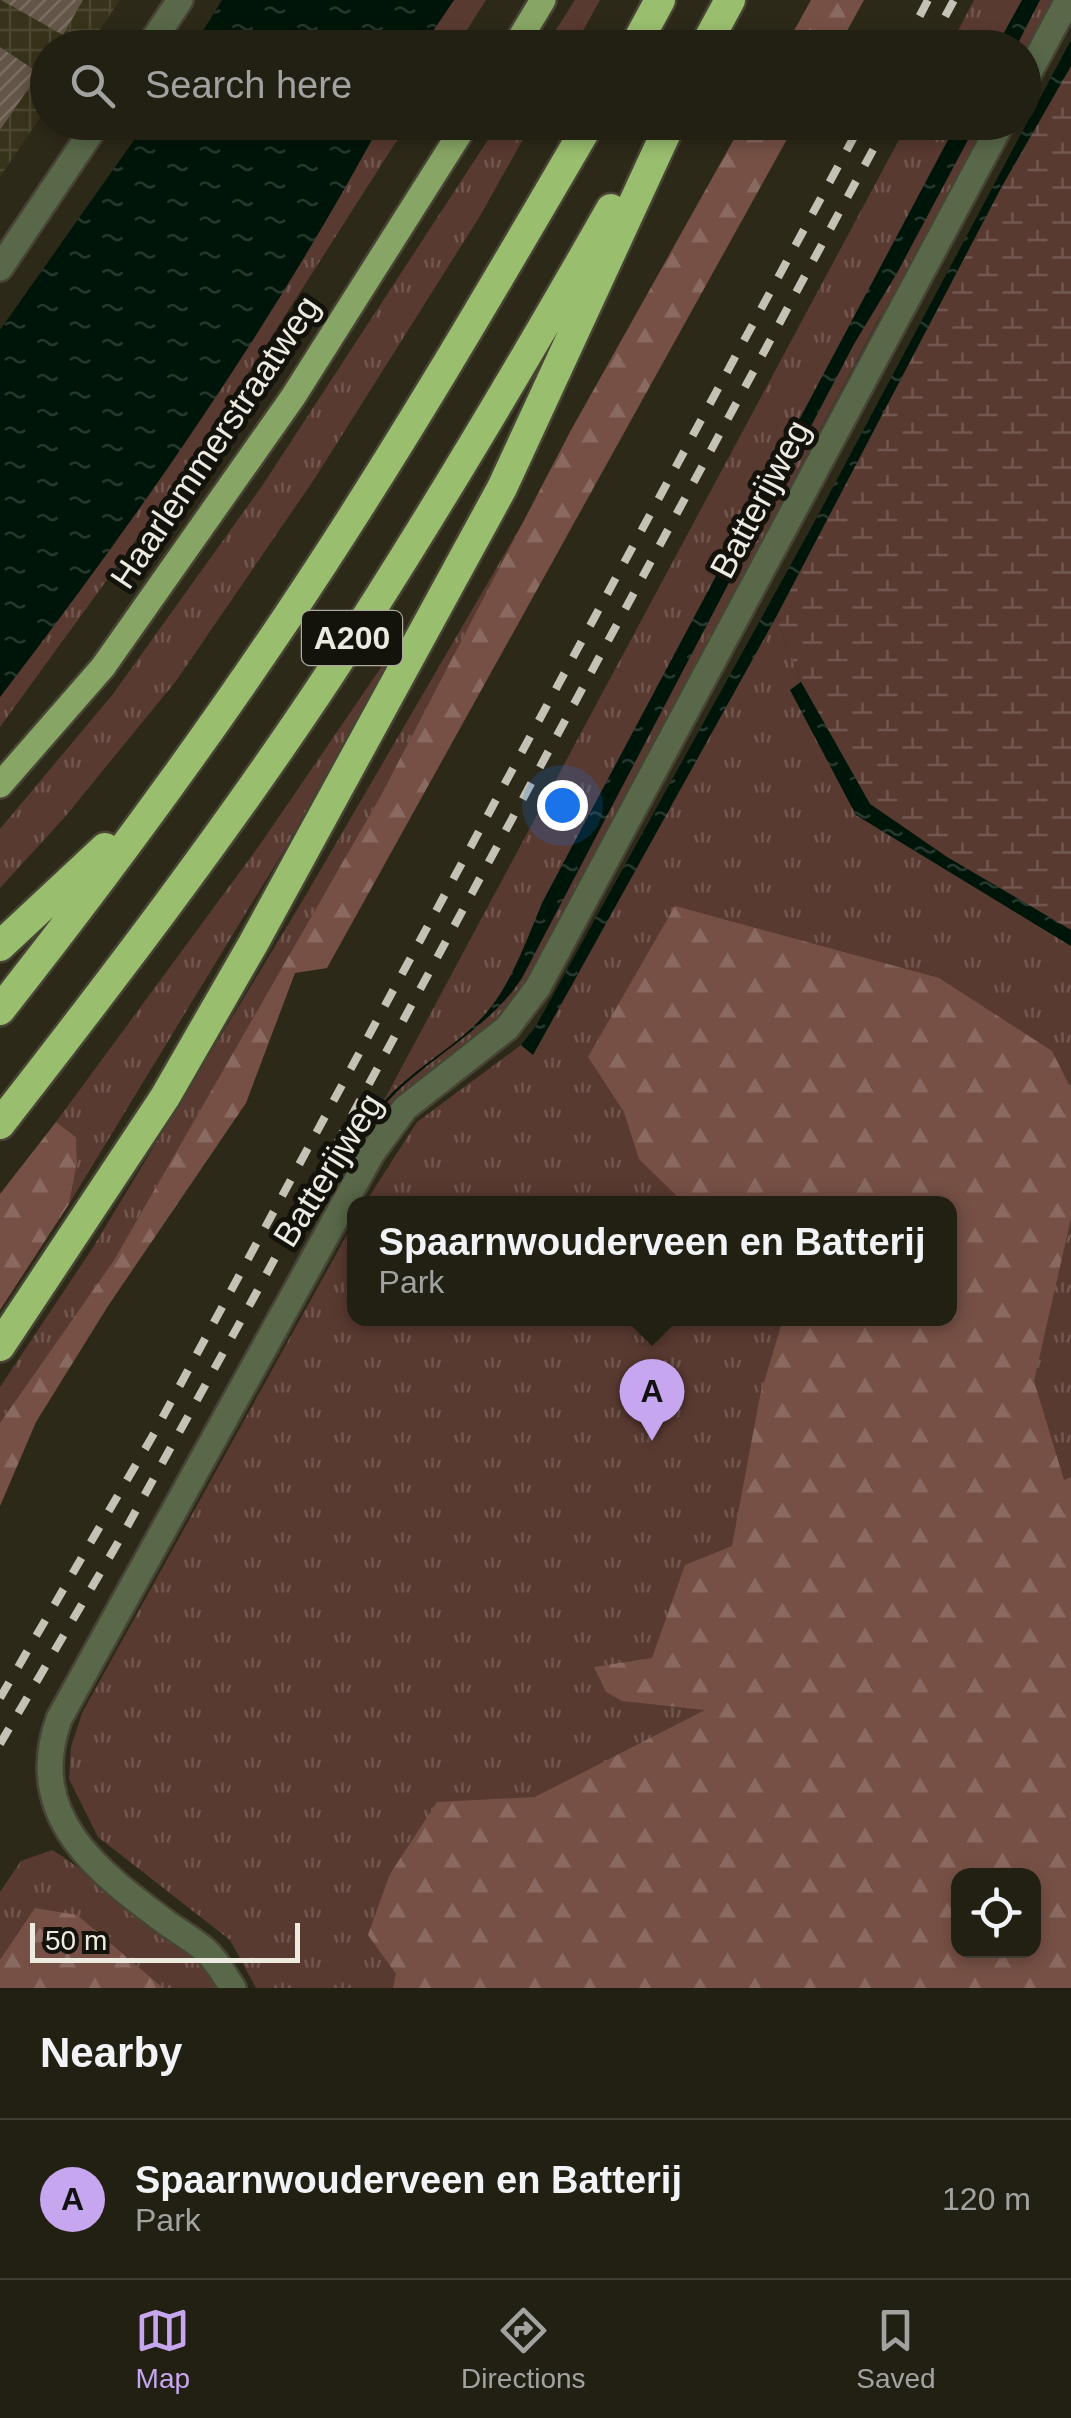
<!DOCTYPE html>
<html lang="en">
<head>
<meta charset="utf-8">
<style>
  :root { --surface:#221f13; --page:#2e2c21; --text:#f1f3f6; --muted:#a2a2a0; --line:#3f3d33; --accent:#c7a6f0 }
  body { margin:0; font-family:Arial,sans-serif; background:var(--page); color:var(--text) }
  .controls { position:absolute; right:30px; bottom:30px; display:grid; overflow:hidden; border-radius:20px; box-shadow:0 5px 15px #0003 }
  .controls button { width:90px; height:90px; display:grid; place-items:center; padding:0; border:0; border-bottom:2px solid var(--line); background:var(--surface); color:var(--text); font:50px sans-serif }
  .scale { position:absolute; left:30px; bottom:25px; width:270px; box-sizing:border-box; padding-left:10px; border:5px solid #edebe0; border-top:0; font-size:28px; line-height:35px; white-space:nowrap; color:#edebe0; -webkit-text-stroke:8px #13120b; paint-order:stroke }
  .you { position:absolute; left:562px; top:805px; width:35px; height:35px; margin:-25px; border:8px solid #fff; border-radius:50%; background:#1a73e8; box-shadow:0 0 0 15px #1a73e833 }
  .badge { display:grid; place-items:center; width:65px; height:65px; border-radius:50%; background:var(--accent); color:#111; font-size:32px; font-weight:700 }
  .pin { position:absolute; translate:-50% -82px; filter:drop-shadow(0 2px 5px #0008) }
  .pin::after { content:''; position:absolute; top:52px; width:35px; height:30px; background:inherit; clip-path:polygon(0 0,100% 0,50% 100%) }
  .popup { position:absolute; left:347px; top:1196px; width:610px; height:130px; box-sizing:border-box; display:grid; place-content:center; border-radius:20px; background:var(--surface); filter:drop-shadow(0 2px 8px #0005); font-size:32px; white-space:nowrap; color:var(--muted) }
  .popup b { font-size:38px; color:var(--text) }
  .popup::after { content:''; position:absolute; left:50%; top:100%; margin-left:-20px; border:20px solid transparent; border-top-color:var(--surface) }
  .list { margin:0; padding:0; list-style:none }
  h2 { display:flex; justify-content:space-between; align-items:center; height:130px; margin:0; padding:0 40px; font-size:42px }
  h2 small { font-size:32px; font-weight:400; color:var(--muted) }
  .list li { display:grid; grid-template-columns:65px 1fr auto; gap:30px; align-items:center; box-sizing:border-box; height:160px; padding:0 40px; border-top:2px solid var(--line) }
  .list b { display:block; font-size:38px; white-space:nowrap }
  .list p { margin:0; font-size:32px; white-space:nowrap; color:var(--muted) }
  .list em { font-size:32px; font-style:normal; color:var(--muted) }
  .icon { flex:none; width:55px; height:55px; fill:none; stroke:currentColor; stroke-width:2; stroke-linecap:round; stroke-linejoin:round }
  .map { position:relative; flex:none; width:1071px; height:1988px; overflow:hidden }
  .search { position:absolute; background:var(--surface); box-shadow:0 5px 15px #0003; left:30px; right:30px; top:30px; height:110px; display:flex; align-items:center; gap:25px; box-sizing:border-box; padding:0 35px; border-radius:55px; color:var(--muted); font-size:38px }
  .sheet { height:290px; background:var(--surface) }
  nav { display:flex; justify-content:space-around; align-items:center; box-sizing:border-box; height:140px; border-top:2px solid var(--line); background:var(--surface); font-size:28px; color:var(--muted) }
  nav a { display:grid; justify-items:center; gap:5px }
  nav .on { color:var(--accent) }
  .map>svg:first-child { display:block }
</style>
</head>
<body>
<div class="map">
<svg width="1071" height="1988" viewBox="0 0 1071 1988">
  <defs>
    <pattern id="industrial-grid" width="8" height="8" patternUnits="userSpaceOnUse" patternTransform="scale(2.5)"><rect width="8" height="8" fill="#37321a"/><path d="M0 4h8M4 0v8" fill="none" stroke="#4a4630"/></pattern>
    <pattern id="grass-tufts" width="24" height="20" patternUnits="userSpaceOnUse" patternTransform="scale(2.5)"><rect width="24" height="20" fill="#593a31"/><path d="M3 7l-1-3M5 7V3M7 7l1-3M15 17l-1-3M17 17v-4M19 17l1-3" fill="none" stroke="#71574f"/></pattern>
    <pattern id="forest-firs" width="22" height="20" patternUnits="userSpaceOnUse" patternTransform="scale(2.5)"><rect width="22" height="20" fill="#765045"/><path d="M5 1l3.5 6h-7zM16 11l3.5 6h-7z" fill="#8a6960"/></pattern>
    <pattern id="wetland-marsh" width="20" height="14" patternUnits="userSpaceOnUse" patternTransform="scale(2.5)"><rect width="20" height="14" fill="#593a31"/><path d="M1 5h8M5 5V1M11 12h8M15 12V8" fill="none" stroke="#71574f"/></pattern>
    <pattern id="water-ripples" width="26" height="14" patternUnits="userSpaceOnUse" patternTransform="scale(2.5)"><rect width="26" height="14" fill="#001509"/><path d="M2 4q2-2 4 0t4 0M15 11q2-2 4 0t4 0" fill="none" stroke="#26372d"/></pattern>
    <pattern id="building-hatch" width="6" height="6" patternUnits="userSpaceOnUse" patternTransform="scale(2.5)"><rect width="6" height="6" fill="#635547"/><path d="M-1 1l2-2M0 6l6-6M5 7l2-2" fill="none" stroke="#7a6e61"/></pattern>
  </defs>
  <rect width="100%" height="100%" fill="#2d2919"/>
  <!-- industrial -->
  <path fill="url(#industrial-grid)" d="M0,0h120l-32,47 -40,1 -1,59 -47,70z"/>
  <!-- grass -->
  <path fill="url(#grass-tufts)" fill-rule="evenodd" d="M454,0h32l-30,47 -34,1z
    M575,0h25l-26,47h-29z
    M974,0h82l-32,62v-14h-75z
    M381,123h27l-224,351 -184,253v-30c140,-182 269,-373 381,-574z
    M499,123h33l-52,93 -165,262 -139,203 -112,137 -64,70v-59l113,-135 149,-208z
    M908,123h83l-75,141 -38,56 -101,190 -22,53 -217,404 -27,41 -27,27 -97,70 -5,-1z
    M529,512l-149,285 -266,463 -114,163v-36l92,-138 211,-349z
    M776,617l25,65 -10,8 65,125 215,131v1042h-815l-26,-48 -132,-103 -29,-58 2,-32 11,-34 272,-491v96h596v-114l-585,-1 52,-81 104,-77 12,9zM958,1876h76v74h-76z
    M382,666l4,1 -100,180 -217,357 8,-41 -1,-26 -20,-15 203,-276z
    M52,1850c22,13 39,28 58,44 36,28 73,55 108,84l7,10h-225v-96l21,-31z"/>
  <!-- forest -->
  <path fill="url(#forest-firs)" fill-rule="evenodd" d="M811,0h53l-26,47h-53z
    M743,123h53l-469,845 -32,5 -49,130 -138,203 -72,116 -36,84v-83l114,-163 266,-463 190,-365z
    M675,906l264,72 113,73 19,38v129l-37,163 30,99 7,-3v511h-678l3,-14 -28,-39 22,-61 47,-72 98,-5 170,-87 -83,-9 -16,-9 -12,-25 58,-9 33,-93 47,-19 28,-150 23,-77 167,-1v-114l-266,-1 -45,-44 -15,-47 -36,-55zM958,1876h76v74h-76z
    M56,1122l20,15 1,26 -8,41 -69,106v-116z
    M35,1908l42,7 86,73h-163v-28z"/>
  <!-- wetland -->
  <path fill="url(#wetland-marsh)" d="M1071,66v864l-124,-73 -77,-53 -69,-122 -25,-65 226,-431z"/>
  <!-- water -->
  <path fill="url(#water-ripples)" d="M222,0h232l-32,47h-229z
    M1022,0h18l-24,47h-20z
    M1071,40v26l-69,120 -226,431 -243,438 -12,-10 15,-19 280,-507z
    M146,123h235c-109,202 -241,392 -381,574v-367z
    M957,123h20l-80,150 -43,71 -332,634c-35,54 -99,81 -140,130l-382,689 382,-693c30,-36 77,-58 105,-92 26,-31 40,-74 56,-111z
    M801,682l69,122 77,53 124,73v16l-215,-131 -66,-125z"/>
  <!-- building -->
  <path fill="url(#building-hatch)" d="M1,0h82l-20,35z
    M0,47l39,26 -39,57z"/>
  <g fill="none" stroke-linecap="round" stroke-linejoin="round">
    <defs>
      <path id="minor" d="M148,48l32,-48
        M1024,82l44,-82
        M0,268l98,-146
        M233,1988c-9,-13 -15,-26 -27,-37 -11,-10 -25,-18 -38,-27 -70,-52 -144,-107 -109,-205l313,-566 33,-45 102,-80 31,-41 464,-865"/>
      <path id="major" d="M514,48l29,-48
        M0,785l103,-118 190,-270 174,-275"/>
      <path id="highway" d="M634,48l26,-48
        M704,48l26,-48
        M0,946l105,-98
        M0,1010c100,-127 196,-257 286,-391 108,-161 206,-329 304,-497
        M0,1124c113,-145 226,-293 328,-447 100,-153 193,-310 283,-468
        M0,1346l165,-249 88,-153 249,-456 169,-366"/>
    </defs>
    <!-- minor casing -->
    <use href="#minor" stroke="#484435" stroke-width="30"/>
    <!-- major casing -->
    <use href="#major" stroke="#484435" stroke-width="30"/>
    <!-- highway casing -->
    <use href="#highway" stroke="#484435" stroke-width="35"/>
    <!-- minor -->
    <use href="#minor" stroke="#586848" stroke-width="25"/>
    <!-- major -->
    <use href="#major" stroke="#87a564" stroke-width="25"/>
    <!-- highway -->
    <use href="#highway" stroke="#99be6e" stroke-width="30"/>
    <!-- rail -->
    <path stroke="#c4c1b5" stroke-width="8" stroke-dasharray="18 18" stroke-linecap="butt" d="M903,48l25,-48
      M928,48l26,-48
      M0,1698l152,-261 710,-1315
      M0,1744l123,-210 131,-237 634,-1175"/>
  </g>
  <g text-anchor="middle" stroke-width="10" stroke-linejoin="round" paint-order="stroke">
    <!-- shield labels -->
    <rect fill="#13120b" stroke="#acaaa0" stroke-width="2.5" x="302" y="611" width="100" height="54" rx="8"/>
    <g font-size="32" font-weight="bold" fill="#edebe0">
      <text x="352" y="649">A200</text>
    </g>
    <!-- street labels -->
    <g font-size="35" fill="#edebe0" stroke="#13120b">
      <text transform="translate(215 442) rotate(-56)" y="12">Haarlemmerstraatweg</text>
      <text transform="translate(760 499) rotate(-62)" y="12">Batterijweg</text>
      <text transform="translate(328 1170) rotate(-58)" y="12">Batterijweg</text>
    </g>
  </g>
</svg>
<div class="controls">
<button><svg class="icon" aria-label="locate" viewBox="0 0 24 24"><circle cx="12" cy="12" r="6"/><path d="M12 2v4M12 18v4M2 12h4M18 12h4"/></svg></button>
</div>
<div class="scale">50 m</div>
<div class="you"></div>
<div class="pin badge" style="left:652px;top:1441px">A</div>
<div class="popup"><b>Spaarnwouderveen en Batterij</b>Park</div>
<div class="search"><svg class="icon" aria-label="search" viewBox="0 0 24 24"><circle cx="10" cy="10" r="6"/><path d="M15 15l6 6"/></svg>Search here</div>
</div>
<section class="sheet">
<h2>Nearby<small></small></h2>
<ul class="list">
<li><span class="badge">A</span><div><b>Spaarnwouderveen en Batterij</b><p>Park</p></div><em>120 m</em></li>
</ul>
</section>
<nav>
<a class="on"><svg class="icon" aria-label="map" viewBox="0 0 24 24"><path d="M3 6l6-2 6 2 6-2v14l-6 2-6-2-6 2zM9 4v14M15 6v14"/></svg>Map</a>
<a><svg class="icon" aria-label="directions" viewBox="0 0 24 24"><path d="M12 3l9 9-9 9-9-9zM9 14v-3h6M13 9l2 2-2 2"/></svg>Directions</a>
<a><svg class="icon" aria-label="saved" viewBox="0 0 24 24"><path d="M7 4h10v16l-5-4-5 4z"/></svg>Saved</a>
</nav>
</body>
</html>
